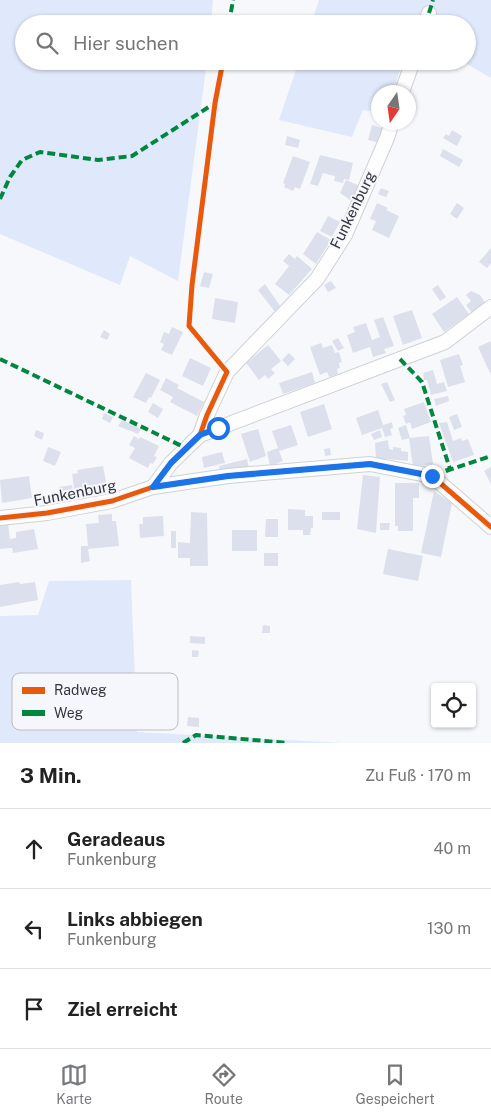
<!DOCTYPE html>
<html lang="de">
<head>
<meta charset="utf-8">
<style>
  :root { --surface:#fff; --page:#f2f2f2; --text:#222; --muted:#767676; --line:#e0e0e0; --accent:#787a81 }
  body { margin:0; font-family:"Public Sans",sans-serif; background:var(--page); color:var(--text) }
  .controls { position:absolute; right:15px; bottom:15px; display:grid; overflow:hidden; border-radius:5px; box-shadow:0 1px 4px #0004 }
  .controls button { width:45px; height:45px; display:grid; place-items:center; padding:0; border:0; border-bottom:1px solid var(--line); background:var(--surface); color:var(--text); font:25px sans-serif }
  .compass { position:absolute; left:371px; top:85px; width:45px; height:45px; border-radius:50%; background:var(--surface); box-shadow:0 1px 4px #0004; rotate:193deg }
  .stop { position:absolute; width:15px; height:15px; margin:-11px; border:4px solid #1a73e8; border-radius:50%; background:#fff }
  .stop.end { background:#1a73e8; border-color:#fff; box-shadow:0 1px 5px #0008 }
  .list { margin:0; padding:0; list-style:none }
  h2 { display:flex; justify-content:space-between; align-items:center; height:65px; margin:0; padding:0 20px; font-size:21px }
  h2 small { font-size:16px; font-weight:400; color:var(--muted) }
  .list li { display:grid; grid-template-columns:32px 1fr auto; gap:15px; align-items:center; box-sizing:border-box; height:80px; padding:0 20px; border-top:1px solid var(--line) }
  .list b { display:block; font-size:19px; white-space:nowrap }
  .list p { margin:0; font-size:16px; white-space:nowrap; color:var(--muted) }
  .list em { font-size:16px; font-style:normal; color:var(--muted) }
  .icon { flex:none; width:28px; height:28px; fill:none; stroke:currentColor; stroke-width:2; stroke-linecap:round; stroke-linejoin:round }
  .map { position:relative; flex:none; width:491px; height:743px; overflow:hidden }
  .search { position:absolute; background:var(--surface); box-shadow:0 1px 4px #0004; left:15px; right:15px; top:15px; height:55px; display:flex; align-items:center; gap:12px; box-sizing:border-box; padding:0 18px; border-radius:28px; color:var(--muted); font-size:19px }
  .sheet { height:305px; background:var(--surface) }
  nav { display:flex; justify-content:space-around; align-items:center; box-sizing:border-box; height:70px; border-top:1px solid var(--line); background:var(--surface); font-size:14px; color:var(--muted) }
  nav a { display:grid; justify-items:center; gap:2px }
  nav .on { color:var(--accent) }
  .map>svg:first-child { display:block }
</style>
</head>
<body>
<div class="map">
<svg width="491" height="743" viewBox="0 0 491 743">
  <rect width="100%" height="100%" fill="#f7f8fb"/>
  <!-- green -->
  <path fill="#e0e8fb" d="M0,0h213l-2,24h-187v37h183l-29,220 -48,-25 -10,29 -120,-51z
    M319,0h172v78l-29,-17h5v-37h-156z
    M299,61h104l-10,31h-15v20l-15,-2 -11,27 -73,-17z
    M131,580l6,152 206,11h-343v-127l38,-1 11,-34z"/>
  <!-- building -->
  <path fill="#dce0ec" d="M372,125l13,4 -5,14 -12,-3z
    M452,130l10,6 -5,10 -14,-8 3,-4 3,2z
    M287,136l13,4 -2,8 -13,-3z
    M443,149l20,11 -4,7 -19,-11z
    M320,155l33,8 -4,17 -5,-1 -1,4 -9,-2 1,-5 -12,-3 -5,13 -8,-2z
    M293,156l17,6 -10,27 -5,-2 -2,4 -9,-4 1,-3 -2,-1z
    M346,180l14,6 -7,16 -13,-9z
    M381,188l8,3 -3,6 -8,-3z
    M377,203l11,5 -2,2 13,6 -10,22 -17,-8 4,-9 -6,-2z
    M457,203l7,5 -7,11 -7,-5z
    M328,216l12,6 -8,15 -12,-6z
    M317,232l14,8 -15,24 -13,-10z
    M491,248v15l-4,5 -8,-6z
    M289,254l6,5 2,-3 15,13 -23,26 -14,-11 14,-18 -6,-5z
    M204,272l9,2 -4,14 -9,-2z
    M331,281l5,7 -8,4 -4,-7z
    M265,284l15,22 -5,6 -17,-22z
    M438,285l8,12 -6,4 -8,-12z
    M471,291l9,4 8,12 -14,9 -8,-11 5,-4 -5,-6z
    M457,297l12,17 -25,18 -12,-18z
    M215,298l23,4 -3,21 -23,-4z
    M412,310l10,28 -19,7 -10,-29z
    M383,317l11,29 -10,3 2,4 -13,4 -3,-10 -17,6 -6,-18 8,-3 -2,-5 13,-4 6,17 8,-3 -6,-17z
    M172,327l11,5 -11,23 -11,-5 3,-6 -4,-2 4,-10 5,2z
    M104,330l6,4 -3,6 -7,-3z
    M338,338l6,10 -6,3 -6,-10z
    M491,341v31l-1,1 -12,-26z
    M321,343l2,5 9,-3 3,8 4,-1 3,10 -3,1 1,5 -3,1 1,5 -9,3 -2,-5 -7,3 -10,-28z
    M268,345l13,16 -10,8 4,4 -7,6 -3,-4 -6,5 -13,-17z
    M289,353l6,6 -7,7 -6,-6z
    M459,354l4,11 -3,1 5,16 -17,5 -8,-27z
    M190,358l21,10 -8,18 -21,-10z
    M433,370l4,14 7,-2 3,9 -16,4 -4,-15h-3l-1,-7z
    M312,372l3,11 -32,11 -4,-11z
    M146,373l14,7 -9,18 -2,-1 -3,6 -13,-6z
    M166,378l13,7 -2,3 27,14 -7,14 -27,-14 3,-5 -13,-7z
    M387,382l8,18 -5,2 -9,-18z
    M448,396l1,5 -13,5 -2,-7z
    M424,402l7,20 -19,7 -2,-7 -4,2 -3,-8 3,-1 -2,-6z
    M153,403l10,6 -5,9 -10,-6z
    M324,404l8,25 -24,8 -8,-25z
    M378,410l5,15 9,-3 1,6 -3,1 2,6 -7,2 -3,-9 -20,7 -6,-17z
    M104,413l9,4 -3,6 -8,-4z
    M457,414l5,13 -8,3 -5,-13z
    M122,420l19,9 -3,5 -20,-8z
    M447,422l6,19 8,-3 1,3 6,-2 6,16 -21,7 -14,-39z
    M291,425l7,20 -19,6 4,10 -13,5 -3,-14 11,-4 -6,-17z
    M406,425l4,13 -8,2 -4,-12z
    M258,429l8,27 -16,6 -9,-28z
    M36,430l8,3 -2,7 -8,-4z
    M380,430l2,7 -8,3 -3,-6z
    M134,436l5,3 1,-2 19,9 -5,10 3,1 -4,7 -3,-1 -2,5 -19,-10 6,-10 -6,-3z
    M429,436l4,28 -20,3 -4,-29z
    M388,440l1,9 4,1v-3l8,1v3l7,1v9l-32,-3 -1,-15z
    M48,447l13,5 -6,14 -12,-5z
    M330,448l1,7 -6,1 -1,-7z
    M222,452l3,11 -21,5 -2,-11z
    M247,459l2,10 -29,5 -1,-8z
    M103,466l5,26 -33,3 -3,-21 6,-1 -1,-3z
    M491,467v17l-7,-13z
    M363,475l17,2 -4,56 -19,-4z
    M29,476l3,22 -30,5 -2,-23z
    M395,483h24v15h-6v33h-15v-5h-3z
    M72,485l2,14 -13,2 -2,-14z
    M434,491l18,12 -11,54 -20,-4z
    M288,509l17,1v6h8v12h-2l-1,7h-7v-5h-15z
    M191,512l16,1 1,53h-18v-8h-12v-16l12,1z
    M322,512h18v8h-18z
    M112,514v7h4l3,25 -31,3 2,12 -9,2v-17h7l-2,-22 13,-1 -1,-8z
    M163,516l1,20 -24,2 -1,-14h4v-7z
    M266,519h12v18h-13z
    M380,523h10l-1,7h-9z
    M8,524l2,15 6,-1v-6l18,-3 4,20 -25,4 -1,-5 -12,1v-23z
    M232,530h25v21h-25z
    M171,531h5v17h-5z
    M388,549l35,7 -5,25 -35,-7z
    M264,553h14v13h-14z
    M19,582l1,2 15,-2 3,18 -38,7v-22z
    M263,625l7,1v7h-8z
    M190,636l15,1v7l-15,-1z
    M192,650l7,1 -1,6h-6z
    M188,717l11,1v9l-12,-1z"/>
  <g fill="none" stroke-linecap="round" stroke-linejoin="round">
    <defs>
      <path id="street" d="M425,24l4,-11
        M402,92l11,-31
        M200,435l7,-20 20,-43 90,-93 28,-44 42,-97 5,-16
        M153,487l75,-11 142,-12 62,12 59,51
        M0,518l47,-5 65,-12 41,-14 18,-24 29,-28 245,-93 46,-35"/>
    </defs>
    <!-- street casing -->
    <use href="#street" stroke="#cfd1d7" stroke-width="16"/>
    <!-- street -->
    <use href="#street" stroke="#fefefe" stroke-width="14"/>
    <!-- quiet -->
    <path stroke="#00873e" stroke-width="4" stroke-dasharray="8 4" stroke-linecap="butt" d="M429,13l4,-13
      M229,24l4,-24
      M0,199l10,-22 12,-17 18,-8 58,8 34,-4 83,-53
      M0,359l186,89
      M400,359l22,23 28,87 -18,7
      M446,471l45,-15
      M183,743l13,-8 92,8"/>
    <defs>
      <path id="cycleway" d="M153,487l75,-11 142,-12 62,12 59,51
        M0,518l47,-5 65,-12 41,-14 18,-24 29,-28 7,-20 20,-43 -38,-46 3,-41 23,-182 8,-42"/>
    </defs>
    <!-- cycleway casing -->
    <use href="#cycleway" stroke="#f6f7fc" stroke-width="8"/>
    <!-- cycleway -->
    <use href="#cycleway" stroke="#e8590c" stroke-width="5"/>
  </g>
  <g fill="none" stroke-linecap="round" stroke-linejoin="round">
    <!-- route -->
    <path stroke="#1a73e8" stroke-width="6" d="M218,428l-18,7 -29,28 -18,24 75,-11 142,-12 62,12"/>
  </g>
  <g text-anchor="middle" stroke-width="4" stroke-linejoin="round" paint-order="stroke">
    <!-- street labels -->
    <g font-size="15" fill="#33363f" stroke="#f6f7fc">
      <text transform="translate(353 210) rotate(-64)" y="5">Funkenburg</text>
      <text transform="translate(75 493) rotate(-11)" y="5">Funkenburg</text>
    </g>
  </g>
  <!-- legend -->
  <rect x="12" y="673" width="166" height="57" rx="8" fill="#f6f7fc" stroke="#bcbdc3" stroke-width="1"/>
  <rect x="22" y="687" width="23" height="7" fill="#e8590c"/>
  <rect x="22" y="710" width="23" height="6" fill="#00873e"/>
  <g font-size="14" fill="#33363f">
    <text x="54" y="695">Radweg</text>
    <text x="54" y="718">Weg</text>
  </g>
</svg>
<div class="controls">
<button><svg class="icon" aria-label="locate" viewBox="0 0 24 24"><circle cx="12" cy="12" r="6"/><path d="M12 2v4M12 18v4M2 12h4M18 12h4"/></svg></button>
</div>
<svg class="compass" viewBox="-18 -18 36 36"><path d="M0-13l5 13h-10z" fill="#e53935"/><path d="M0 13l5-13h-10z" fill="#767676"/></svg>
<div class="stop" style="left:218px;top:428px"></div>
<div class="stop end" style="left:432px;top:476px"></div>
<div class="search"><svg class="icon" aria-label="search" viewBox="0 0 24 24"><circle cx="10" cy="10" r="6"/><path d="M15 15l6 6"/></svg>Hier suchen</div>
</div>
<section class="sheet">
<h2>3 Min.<small>Zu Fuß · 170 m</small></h2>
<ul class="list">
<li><svg class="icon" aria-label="ahead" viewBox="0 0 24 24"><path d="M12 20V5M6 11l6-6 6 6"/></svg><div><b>Geradeaus</b><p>Funkenburg</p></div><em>40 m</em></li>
<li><svg class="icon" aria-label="left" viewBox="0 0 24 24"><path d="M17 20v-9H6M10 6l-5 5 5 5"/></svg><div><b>Links abbiegen</b><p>Funkenburg</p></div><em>130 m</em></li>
<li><svg class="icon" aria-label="arrive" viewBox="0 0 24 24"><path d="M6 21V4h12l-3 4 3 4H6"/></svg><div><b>Ziel erreicht</b></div></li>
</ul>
</section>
<nav>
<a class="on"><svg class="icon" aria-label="map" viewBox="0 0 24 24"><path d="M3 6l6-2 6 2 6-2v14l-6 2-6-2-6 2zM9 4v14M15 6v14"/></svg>Karte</a>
<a><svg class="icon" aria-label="directions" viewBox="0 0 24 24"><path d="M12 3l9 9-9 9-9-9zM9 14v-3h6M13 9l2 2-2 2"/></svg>Route</a>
<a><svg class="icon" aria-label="saved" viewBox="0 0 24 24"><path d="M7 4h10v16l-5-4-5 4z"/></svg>Gespeichert</a>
</nav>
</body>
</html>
